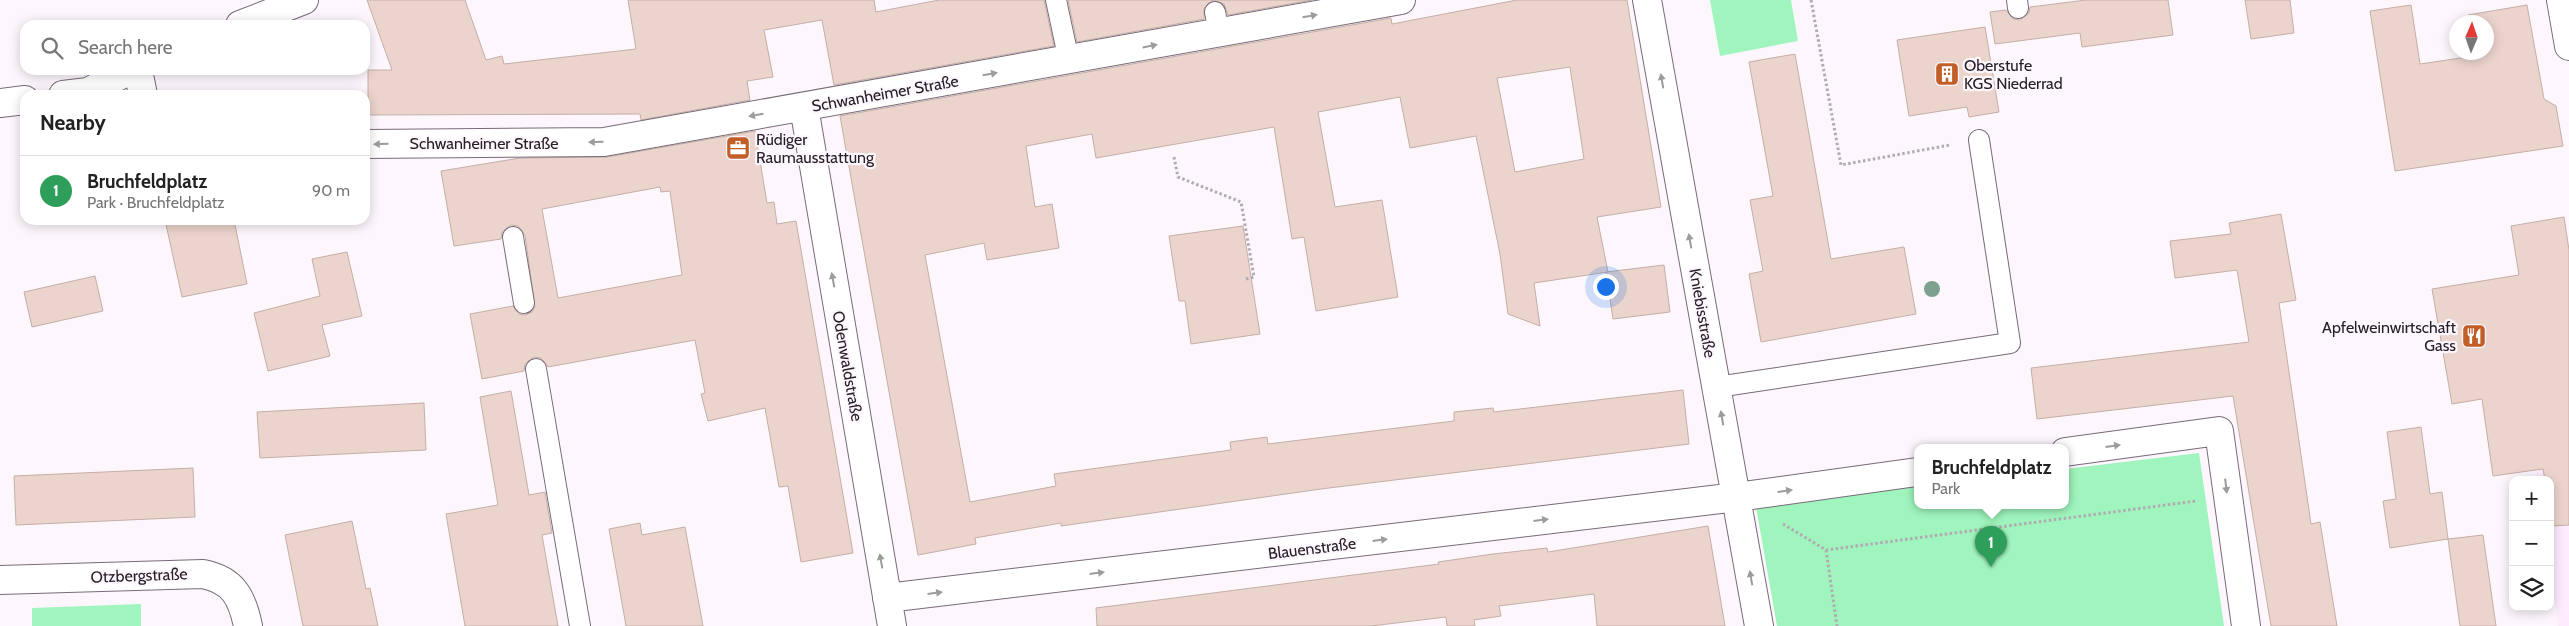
<!DOCTYPE html>
<html lang="en">
<head>
<meta charset="utf-8">
<style>
  :root { --surface:#fff; --page:#f2f2f2; --text:#222; --muted:#767676; --line:#e0e0e0; --accent:#d93025 }
  body { margin:0; font-family:Cabin,sans-serif; background:var(--page); color:var(--text) }
  .controls { position:absolute; right:15px; bottom:15px; display:grid; overflow:hidden; border-radius:10px; box-shadow:0 2px 12px #0003 }
  .controls button { width:45px; height:45px; display:grid; place-items:center; padding:0; border:0; border-bottom:1px solid var(--line); background:var(--surface); color:var(--text); font:25px sans-serif }
  .compass { position:absolute; left:2449px; top:15px; width:45px; height:45px; border-radius:50%; background:var(--surface); box-shadow:0 2px 12px #0003; rotate:2deg }
  .you { position:absolute; left:1605px; top:286px; width:18px; height:18px; margin:-12px; border:4px solid #fff; border-radius:50%; background:#1a73e8; box-shadow:0 0 0 8px #1a73e833 }
  .badge { display:grid; place-items:center; width:32px; height:32px; border-radius:50%; background:var(--accent); color:#fff; font-size:16px; font-weight:700 }
  .pin { position:absolute; translate:-50% -41px; filter:drop-shadow(0 1px 2px #0008) }
  .pin::after { content:''; position:absolute; top:26px; width:18px; height:15px; background:inherit; clip-path:polygon(0 0,100% 0,50% 100%) }
  .popup { position:absolute; left:1914px; top:444px; width:155px; height:65px; box-sizing:border-box; display:grid; place-content:center; border-radius:10px; background:var(--surface); filter:drop-shadow(0 1px 4px #0005); font-size:16px; white-space:nowrap; color:var(--muted) }
  .popup b { font-size:19px; color:var(--text) }
  .popup::after { content:''; position:absolute; left:50%; top:100%; margin-left:-10px; border:10px solid transparent; border-top-color:var(--surface) }
  .list { margin:0; padding:0; list-style:none }
  h2 { display:flex; justify-content:space-between; align-items:center; height:65px; margin:0; padding:0 20px; font-size:21px }
  h2 small { font-size:16px; font-weight:400; color:var(--muted) }
  .list li { display:grid; grid-template-columns:32px 1fr auto; gap:15px; align-items:center; box-sizing:border-box; height:70px; padding:0 20px; border-top:1px solid var(--line) }
  .list b { display:block; font-size:19px; white-space:nowrap }
  .list p { margin:0; font-size:16px; white-space:nowrap; color:var(--muted) }
  .list em { font-size:16px; font-style:normal; color:var(--muted) }
  .icon { flex:none; width:28px; height:28px; fill:none; stroke:currentColor; stroke-width:2; stroke-linecap:round; stroke-linejoin:round }
  .map { position:relative; flex:none; width:2569px; height:626px; overflow:hidden }
  .search { position:absolute; background:var(--surface); box-shadow:0 2px 12px #0003; left:20px; top:20px; width:350px; height:55px; display:flex; align-items:center; gap:12px; box-sizing:border-box; padding:0 18px; border-radius:15px; color:var(--muted); font-size:19px }
  .panel { position:absolute; background:var(--surface); box-shadow:0 2px 12px #0003; left:20px; top:90px; width:350px; height:135px; border-radius:15px }
  .map>svg:first-child { display:block }
</style>
</head>
<body>
<div class="map">
<svg width="2569" height="626" viewBox="0 0 2569 626">
  <rect width="100%" height="100%" fill="#fdf7fd"/>
  <!-- built -->
  <path fill="#fdebfe" d="M2569,461v165h-11l-8,-57v-89h-13l-1,-13z"/>
  <!-- green -->
  <path fill="#9ff5bd" d="M1710,0h81l7,41 -78,15z
    M2199,453l25,173h-447l-21,-119 161,-20v19h148v-37z
    M141,604v22h-109v-18z"/>
  <!-- building -->
  <path fill="#ebd4cc" stroke="#c4aea6" fill-rule="evenodd" d="M367,0h98l21,60 16,-4 2,8 132,-15 -8,-49h246l2,12 63,-12h105l10,46 -220,39 -12,-65 -58,10 9,47 -26,4 3,19 -109,20 -1,-6 -272,1v-45h24z
    M1068,0h244l-84,15 -4,-11 -11,-4 -9,8v11l-127,23z
    M1517,0h110l34,207 -64,10 11,55 -74,11 6,43 -32,-12 -8,-60 -24,-118 -66,12 -10,-51 -82,15 17,95 47,-7 16,97 -82,14 -12,-74 -12,2 -18,-112 -178,31 -4,-24 -66,12 9,61 17,-3 7,44 -72,12 -3,-17 -59,12 45,247 86,-16 -2,-12 177,-24 -1,-8 37,-5 1,7 186,-23v-9l39,-4 1,4 189,-22 6,54 -368,45 -260,37v-3l-86,15 1,6 -58,11 -78,-439 551,-98 1,6zM1570,67l14,92 -69,13 -18,-94z
    M2086,0h82l5,35 -91,12 -2,-14 -85,11 -5,-32 16,-2 7,9 7,1 9,-7 1,-6z
    M2245,0h45l4,33 -43,6z
    M2411,5l9,59 54,-8v-4h12v-30h-17l-1,-7 59,-10 17,94 12,7 7,40 -168,25 -25,-160z
    M1985,27l14,85 -30,5 -2,-10 -58,9 -12,-76z
    M1795,54l36,205 73,-12 12,67 -155,28 -12,-68 14,-3 -13,-71 23,-4 -24,-134z
    M755,131l12,72 7,-1 3,22 19,-3 57,332 -52,9 -13,-76 -9,1 -14,-79 -57,13 -7,-27 4,-1 -10,-53 -147,27 -7,-9 -7,-1 -9,7 -1,7 -42,8 -12,-65 43,-8 6,8 6,1 7,-3 3,-5 -10,-72 -7,-9 -7,-1 -9,7 -1,7 -47,7 -13,-75 79,-13 87,-1zM660,187l1,5 9,-1 12,84 -124,23 -16,-89z
    M2281,214l15,86 -17,3 32,221 9,-2 17,104h-66l-38,-230 -196,23 -6,-51 218,-26 -12,-72 -62,8 -5,-37 61,-7 -2,-11z
    M2564,217l5,33v275l-17,1 -2,-46h-5l-2,-11 -50,7 -11,-77 -30,5 -20,-115 87,-14 -8,-49z
    M165,220h69l13,64 -65,13z
    M1243,226l17,108 -69,10 -6,-43h-6l-10,-65z
    M347,252l15,64 -40,9 8,31 -62,15 -14,-58 66,-17 -8,-37z
    M1664,265l6,47 -57,7 -7,-47z
    M95,276l8,35 -71,16 -8,-35z
    M511,391l18,104 16,-3 7,41 -10,2 16,91h-93l-19,-112 52,-9 -18,-108z
    M424,403l2,47 -166,8 -3,-46z
    M2421,427l9,67 12,-2 6,47 -58,9 -7,-47 13,-2 -9,-67z
    M193,468l2,49 -179,8 -2,-49z
    M352,521l14,68 4,-1 8,38h-75l-18,-91z
    M640,523l2,12 43,-8 18,99h-77l-17,-97z
    M1708,526l17,100h-128l-3,-32 -95,12 2,10 -27,4 1,6h-28l-1,-9 -75,9h-274l-1,-18 343,-44 -1,-2 55,-8 54,-6 1,4z
    M2483,535l13,91h-36l-12,-87z"/>
  <g fill="none" stroke-linecap="round" stroke-linejoin="round">
    <defs>
      <path id="lane" d="M1056,0l13,61
        M2017,0l1,8
        M1215,12l4,20
        M513,237l11,66
        M536,369l44,257
        M1717,387l293,-44 -31,-203"/>
      <path id="street" d="M1647,0l112,626
        M2561,0l8,46
        M240,25l64,-25
        M138,70l5,25
        M88,92l42,-22
        M63,95l25,-3 6,3
        M0,103l25,-3
        M804,107l88,519
        M365,144l239,-2 797,-142
        M2065,452l154,-21 27,195
        M0,580l203,-6c30,6 39,23 45,52
        M887,598l850,-101 180,-25"/>
    </defs>
    <!-- lane casing -->
    <use href="#lane" stroke="#786a79" stroke-width="22"/>
    <!-- street casing -->
    <use href="#street" stroke="#786a79" stroke-width="30"/>
    <!-- path -->
    <path stroke="#b1abb1" stroke-width="3" stroke-dasharray="2.5 2.5" stroke-linecap="butt" d="M1811,0l30,165 109,-20
      M1174,157l4,20 63,25 13,75 -8,2
      M1783,524l43,26 370,-49
      M1826,550l11,76"/>
    <!-- lane -->
    <use href="#lane" stroke="#fff" stroke-width="20"/>
    <!-- street -->
    <use href="#street" stroke="#fff" stroke-width="28"/>
  </g>
  <!-- trees -->
  <circle fill="#7da18f" cx="1932" cy="289" r="8"/>
  <!-- one-way arrows -->
  <defs><path id="oneway-solid" d="M-6-.8H1V-3.2L6.5 0L1 3.2V.8H-6Z" transform="scale(1.25)"/></defs>
  <g fill="#9d9b9d">
    <use href="#oneway-solid" transform="translate(1310 16) rotate(-10)"/>
    <use href="#oneway-solid" transform="translate(1150 46) rotate(-11)"/>
    <use href="#oneway-solid" transform="translate(990 74) rotate(-10)"/>
    <use href="#oneway-solid" transform="translate(1662 81) rotate(-100)"/>
    <use href="#oneway-solid" transform="translate(756 115) rotate(170)"/>
    <use href="#oneway-solid" transform="translate(596 142) rotate(179)"/>
    <use href="#oneway-solid" transform="translate(381 144) rotate(179)"/>
    <use href="#oneway-solid" transform="translate(1690 241) rotate(-100)"/>
    <use href="#oneway-solid" transform="translate(833 280) rotate(-100)"/>
    <use href="#oneway-solid" transform="translate(1722 418) rotate(-100)"/>
    <use href="#oneway-solid" transform="translate(2113 446) rotate(-8)"/>
    <use href="#oneway-solid" transform="translate(2226 486) rotate(83)"/>
    <use href="#oneway-solid" transform="translate(1785 491) rotate(-8)"/>
    <use href="#oneway-solid" transform="translate(1541 520) rotate(-7)"/>
    <use href="#oneway-solid" transform="translate(1380 540) rotate(-7)"/>
    <use href="#oneway-solid" transform="translate(881 561) rotate(-100)"/>
    <use href="#oneway-solid" transform="translate(1097 573) rotate(-7)"/>
    <use href="#oneway-solid" transform="translate(1751 578) rotate(-100)"/>
    <use href="#oneway-solid" transform="translate(935 593) rotate(-7)"/>
  </g>
  <!-- icons -->
  <defs>
    <symbol id="building-square" viewBox="-11 -11 22 22"><rect x="-9" y="-9" width="18" height="18" rx="4" fill="#c25e27" stroke="#fdf7fd"/><path d="M-4-6H4V6H1V3H-1V6H-4ZM-2.5-4.3h1.7v1.8h-1.7ZM.8-4.3h1.7v1.8H.8ZM-2.5-1h1.7V.8h-1.7ZM.8-1h1.7V.8H.8Z" fill="#fff"/></symbol>
    <symbol id="office-square" viewBox="-11 -11 22 22"><rect x="-9" y="-9" width="18" height="18" rx="4" fill="#c25e27" stroke="#fdf7fd"/><path d="M-6-3h4V-5.5h4V-3h4V5H-6ZM-1-4.5V-3h2v-1.5ZM-6 0V1H6V0Z" fill="#fff"/></symbol>
    <symbol id="restaurant-square" viewBox="-11 -11 22 22"><rect x="-9" y="-9" width="18" height="18" rx="4" fill="#c25e27" stroke="#fdf7fd"/><path d="M-5-6h1v4h1v-4h1v4h1v-4h1v5L-1.5 .5V6h-2V.5L-5-1ZM5-6V6H3V1.5H1.5Q1.5-4 5-6Z" fill="#fff"/></symbol>
  </defs>
  <g fill-rule="evenodd">
    <use href="#building-square" x="1933" y="60" width="28" height="28"/>
    <use href="#office-square" x="724" y="134" width="28" height="28"/>
    <use href="#restaurant-square" x="2460" y="322" width="28" height="28"/>
  </g>
  <g text-anchor="middle" stroke-width="4.5" stroke-linejoin="round" paint-order="stroke">
    <!-- poi labels -->
    <g font-size="16" fill="#262026" stroke="#fdf7fd" text-anchor="start">
      <text x="1964" y="71">Oberstufe<tspan x="1964" dy="18">KGS Niederrad</tspan></text>
      <text x="756" y="145">Rüdiger<tspan x="756" dy="18">Raumausstattung</tspan></text>
      <text x="2456" y="333" text-anchor="end">Apfelweinwirtschaft<tspan x="2456" dy="18">Gass</tspan></text>
    </g>
    <!-- street labels -->
    <g font-size="16" fill="#262026" stroke="#fdf7fd">
      <text transform="translate(885 93) rotate(-10)" y="6">Schwanheimer Straße</text>
      <text x="484" y="149">Schwanheimer Straße</text>
      <text transform="translate(1703 313) rotate(80)" y="6">Kniebisstraße</text>
      <text transform="translate(848 366) rotate(80)" y="6">Odenwaldstraße</text>
      <text transform="translate(1312 548) rotate(-7)" y="6">Blauenstraße</text>
      <text transform="translate(139 575) rotate(-2)" y="6">Otzbergstraße</text>
    </g>
  </g>
</svg>
<div class="controls">
<button>+</button>
<button>−</button>
<button><svg class="icon" aria-label="layers" viewBox="0 0 24 24"><path d="M12 4l9 5-9 5-9-5zM3 14l9 5 9-5"/></svg></button>
</div>
<svg class="compass" viewBox="-18 -18 36 36"><path d="M0-13l5 13h-10z" fill="#e53935"/><path d="M0 13l5-13h-10z" fill="#767676"/></svg>
<div class="you"></div>
<div class="pin badge" style="left:1991px;top:567px;background:#2e9e5b">1</div>
<div class="popup"><b>Bruchfeldplatz</b>Park</div>
<div class="search"><svg class="icon" aria-label="search" viewBox="0 0 24 24"><circle cx="10" cy="10" r="6"/><path d="M15 15l6 6"/></svg>Search here</div>
<section class="panel">
<h2>Nearby<small></small></h2>
<ul class="list">
<li><span class="badge" style="background:#2e9e5b">1</span><div><b>Bruchfeldplatz</b><p>Park · Bruchfeldplatz</p></div><em>90 m</em></li>
</ul>
</section>
</div>
</body>
</html>
